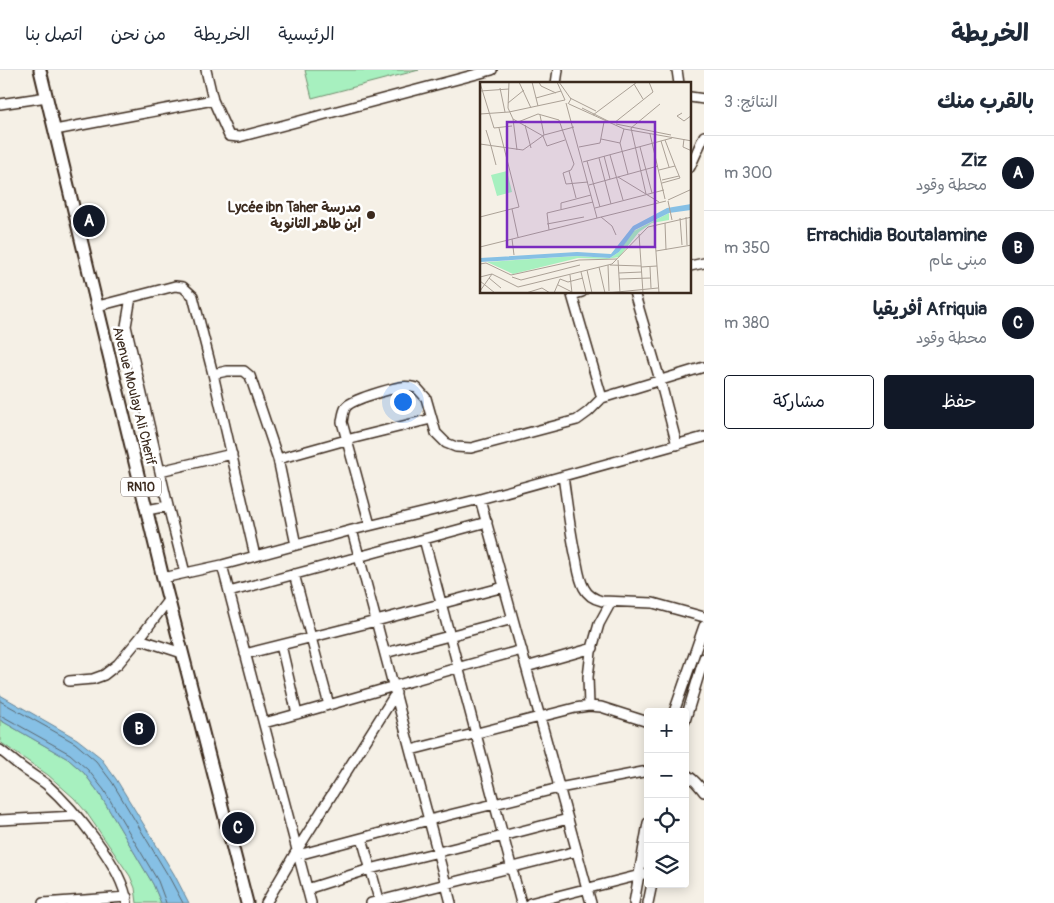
<!DOCTYPE html>
<html lang="ar">
<head>
<meta charset="utf-8">
<style>
  :root { --surface:#fff; --page:#f6f6f7; --text:#1f2937; --muted:#747a83; --line:#e0e1e3; --accent:#111827 }
  body { margin:0; font-family:Pangolin,"Playpen Sans Arabic",sans-serif; background:var(--page); color:var(--text); direction:rtl }
  .controls { position:absolute; right:15px; bottom:15px; display:grid; overflow:hidden; border-radius:5px; box-shadow:0 2px 12px #0003 }
  .controls button { width:45px; height:45px; display:grid; place-items:center; padding:0; border:0; border-bottom:1px solid var(--line); background:var(--surface); color:var(--text); font:25px sans-serif }
  .you { position:absolute; left:402px; top:331px; width:18px; height:18px; margin:-12px; border:4px solid #fff; border-radius:50%; background:#1a73e8; box-shadow:0 0 0 8px #1a73e833 }
  .badge { display:grid; place-items:center; width:32px; height:32px; border-radius:50%; background:var(--accent); color:#fff; font-size:16px; font-weight:700 }
  .pin { position:absolute; translate:-50% -50%; border:2px solid #fff; box-shadow:0 1px 5px #0006 }
  .list { margin:0; padding:0; list-style:none }
  h2 { display:flex; justify-content:space-between; align-items:center; height:65px; margin:0; padding:0 20px; font-size:21px }
  h2 small { font-size:16px; font-weight:400; color:var(--muted) }
  .list li { display:grid; grid-template-columns:32px 1fr auto; gap:15px; align-items:center; box-sizing:border-box; height:75px; padding:0 20px; border-top:1px solid var(--line) }
  .list b { display:block; font-size:19px; white-space:nowrap }
  .list p { margin:0; font-size:16px; white-space:nowrap; color:var(--muted) }
  .list em { font-size:16px; font-style:normal; color:var(--muted) }
  .actions { display:flex; gap:10px; padding:15px 20px }
  .actions a { flex:1; padding:11px 0; border:1px solid var(--accent); border-radius:5px; text-align:center; font-size:18px; color:var(--accent) }
  .actions .main { background:var(--accent); color:#fff }
  .icon { flex:none; width:28px; height:28px; fill:none; stroke:currentColor; stroke-width:2; stroke-linecap:round; stroke-linejoin:round }
  .map { position:relative; flex:none; width:704px; height:833px; overflow:hidden; direction:ltr }
  header { display:flex; align-items:center; gap:30px; box-sizing:border-box; height:70px; padding:0 25px; background:var(--surface); border-bottom:1px solid var(--line) }
  header strong { font-size:24px }
  nav { display:flex; gap:28px; margin-inline-start:auto; font-size:18px }
  main { display:flex }
  aside { flex:1; background:var(--surface) }
  .map>svg:first-child { display:block }
</style>
</head>
<body>
<header>
<strong>الخريطة</strong>
<nav><a>الرئيسية</a><a>الخريطة</a><a>من نحن</a><a>اتصل بنا</a></nav>
</header>
<main>
<aside>
<h2>بالقرب منك<small>النتائج: 3</small></h2>
<ul class="list">
<li><span class="badge">A</span><div><b>Ziz</b><p>محطة وقود</p></div><em>300 m</em></li>
<li><span class="badge">B</span><div><b>Errachidia Boutalamine</b><p>مبنى عام</p></div><em>350 m</em></li>
<li><span class="badge">C</span><div><b>Afriquia أفريقيا</b><p>محطة وقود</p></div><em>380 m</em></li>
</ul>
<div class="actions"><a class="main">حفظ</a><a>مشاركة</a></div>
</aside>
<div class="map">
<svg width="704" height="833" viewBox="0 0 704 833">
  <rect width="100%" height="100%" fill="#f5f0e6"/>
  <filter id="ink" filterUnits="userSpaceOnUse"><feTurbulence type="fractalNoise" baseFrequency=".02" numOctaves="2"/><feDisplacementMap in="SourceGraphic" scale="10" xChannelSelector="R" yChannelSelector="G"/><feConvolveMatrix kernelMatrix="1 2 1 2 8 2 1 2 1" color-interpolation-filters="sRGB"/></filter>
  <g filter="url(#ink)">
    <!-- green -->
    <path fill="#a7f0bf" stroke="#718d6e" d="M305,0h114l-107,28z
      M0,650l68,39 16,14 15,20 54,91 8,19h-24l-2,-15 -5,-12 -44,-64 -12,-14 -26,-23 -48,-33z"/>
    <!-- water -->
    <path fill="#86c0e5" stroke="#688495" d="M0,625l77,44 23,18 16,22 58,95 15,29h-28l-8,-19 -54,-91 -15,-20 -16,-14 -68,-39z"/>
    <g fill="none" stroke-linecap="round" stroke-linejoin="round">
      <!-- shore -->
      <path stroke="#59666e" stroke-width="1" d="M0,631l75,42 21,18 16,21 57,95 14,26
        M0,646l4,1 66,37 18,16 16,20 54,91 7,19 1,3"/>
      <defs>
        <path id="minor" d="M206,0l7,30 16,36 10,1 253,-67
          M677,0l2,14
          M556,14l2,-14
          M690,27l14,2
          M0,34l47,-7
          M55,60l158,-30
          M690,97l14,-31
          M690,196l14,-3
          M582,222l-10,3 30,103
          M634,222l26,88 17,65
          M131,227l-5,29 42,180
          M98,236l77,-20 8,1 10,9 20,78 42,182
          M213,304l14,-3h17l6,5 28,83 18,86
          M278,389l68,-19 85,-21
          M160,401l72,-17
          M563,406c4,27 7,55 13,82 2,10 3,21 8,30 4,8 10,11 18,13l51,2 51,14
          M480,429l111,404
          M147,440l21,-4 17,67
          M370,455l-28,-103c1,-5 1,-10 4,-15 6,-8 44,-18 55,-20 5,-1 11,0 16,1l9,10 10,35 10,10 10,4 15,1 106,-28 11,-8 14,-14 102,-31
          M352,460l99,373
          M424,469l97,364
          M222,495l89,338
          M294,504l35,131
          M163,508l59,-13 130,-35 128,-31 224,-62
          M229,522l258,-70
          M139,569l43,14
          M281,575l16,69
          M385,583l128,-34
          M245,584l131,-33 128,-34
          M526,597l67,-19
          M69,611l24,-2 11,-4 14,-11 21,-25 30,-40
          M589,636l-1,-29 3,-25 8,-28 12,-22
          M674,642l30,-86
          M685,651l19,-63
          M264,653c86,-23 171,-50 258,-73
          M0,680c8,6 16,13 24,19 7,5 15,10 22,15 27,24 77,83 81,119
          M411,680l164,-42 14,-2 12,1 47,15
          M685,704c9,4 13,11 19,18
          M0,750l76,-4
          M362,768l18,65
          M298,785l131,-35 130,-32 89,-17
          M307,819l63,-20 133,-33 65,-17
          M43,833l84,-6
          M266,833l31,-53 99,-157
          M371,833l206,-52
          M530,833l118,-30
          M634,833l14,-80
          M648,833l4,-19"/>
        <path id="major" d="M40,0l123,508 84,325"/>
      </defs>
      <!-- minor casing -->
      <use href="#minor" stroke="#3b2a1e" stroke-width="12"/>
      <!-- major casing -->
      <use href="#major" stroke="#3b2a1e" stroke-width="15"/>
      <!-- minor -->
      <use href="#minor" stroke="#fff" stroke-width="9"/>
      <!-- major -->
      <use href="#major" stroke="#fff" stroke-width="11"/>
    </g>
  </g>
  <!-- markers -->
  <circle fill="#3b2a1e" stroke="#fff" stroke-width="2" cx="371" cy="145" r="5"/>
  <g text-anchor="middle" stroke-width="5" stroke-linejoin="round" paint-order="stroke">
    <!-- shield labels -->
    <rect fill="#fff" stroke="#766a62" stroke-width="1" x="121" y="407.5" width="40" height="19" rx="4"/>
    <g font-size="12" font-weight="bold" fill="#3b2a1e">
      <text x="141" y="421">RN10</text>
    </g>
    <!-- poi labels -->
    <g font-size="14" font-weight="bold" fill="#3b2a1e" stroke="#fff" text-anchor="end">
      <text x="361" y="142">Lycée ibn Taher مدرسة<tspan x="361" dy="16">ابن طاهر الثانوية</tspan></text>
    </g>
    <!-- street labels -->
    <g font-size="14" fill="#3b2a1e" stroke="#fff">
      <text transform="translate(135 326) rotate(76)" y="5">Avenue Moulay Ali Cherif</text>
    </g>
  </g>
  <!-- overview -->
  <g transform="translate(480 12)">
    <rect width="211" height="211" fill="#f5f0e6"/>
    <path d="M27,89l5,21 -15,4 -6,-21zM189,131v7l-17,3 -13,9 -20,25 -12,2 -29,-1 -65,16 -26,-12 90,-6 33,2 9,-6 13,-20z" fill="#a7f0bf"/>
    <path d="M211,122v6l-22,3 -34,17 -16,22 -9,6 -33,-2 -97,6v-4l97,-6 34,2 22,-28 34,-18z" fill="#86c0e5"/>
    <path fill="none" stroke="#aba196" stroke-width="1" d="M29,0l-1,26 5,11 30,17 4,10 18,-6M39,0l12,26M52,0l6,24M59,0l2,4 15,7M79,0l12,17 -3,5M0,1l14,45 18,-2M154,2l9,15M20,6l5,24M0,9l29,-2M56,16l25,-7M90,16l26,13M28,21l16,-13M86,21l31,115M89,22l55,25 68,12M102,26l28,14M202,31l-5,3 7,5 8,-6M0,32l29,-2 56,-12 -8,-18M60,33l4,20M113,33l44,-33M33,37l4,31M38,40l20,-8 21,6 15,44 -3,6 -8,3 3,11 22,-2M134,41l39,-31 -4,-10M136,42l55,11M45,43l6,23M144,47l-4,14 8,31M6,48l5,16M170,52l15,65M121,57l19,4M204,57l-1,8 9,4M181,59l8,26M0,62l43,6 21,-15 30,-8M11,64l5,19M99,65l21,-4 4,-21M160,65l12,46M130,73l13,45M124,74l6,23M119,76l12,46M107,79l13,46M103,80l89,-24M179,88l16,-4 -10,-26M89,89l7,27M138,95l41,25M182,98l17,-4M182,101l18,-5 -5,-12M109,103l69,-19M166,112l-15,-66 29,-24M188,118l24,-11M188,119l4,19M115,126l69,-18M32,127l6,28M81,127v-6l30,-8M0,135l39,-10 -20,-79M121,135l11,9 4,9M206,135l1,28M200,136l2,27M185,141l1,27M67,142l37,-7M174,143l5,68M69,148l-2,-17 46,-11M159,152l4,59M32,157l2,16M0,165l186,-46M176,169l36,-6M138,178l2,33M0,182l6,-1 25,12 68,-15 38,-1M128,183l1,26M130,183l31,1M119,185l6,26M161,185l16,-1M170,185l1,21M107,188l5,23M101,190l5,21M139,191l23,-1M90,193l2,18M0,195l12,-3 26,13 94,-23 36,-37 44,-10M32,195l9,3 59,-15M9,196l12,10M80,197l8,3 15,-4M139,197l32,-1M0,199l15,12M78,203l14,7M0,209l12,-17M46,211l16,-5 8,5M74,211l6,-14M127,211l51,-5"/>
    <path fill="#7b2cbf" fill-opacity="0.15" stroke="#7b2cbf" stroke-width="2.5" d="M27,40h148v125h-148z"/>
    <rect width="211" height="211" fill="none" stroke="#3b2a1e" stroke-width="2.5"/>
  </g>
</svg>
<div class="controls">
<button>+</button>
<button>−</button>
<button><svg class="icon" aria-label="locate" viewBox="0 0 24 24"><circle cx="12" cy="12" r="6"/><path d="M12 2v4M12 18v4M2 12h4M18 12h4"/></svg></button>
<button><svg class="icon" aria-label="layers" viewBox="0 0 24 24"><path d="M12 4l9 5-9 5-9-5zM3 14l9 5 9-5"/></svg></button>
</div>
<div class="you"></div>
<div class="pin badge" style="left:89px;top:151px">A</div>
<div class="pin badge" style="left:139px;top:659px">B</div>
<div class="pin badge" style="left:238px;top:758px">C</div>
</div>
</main>
</body>
</html>
